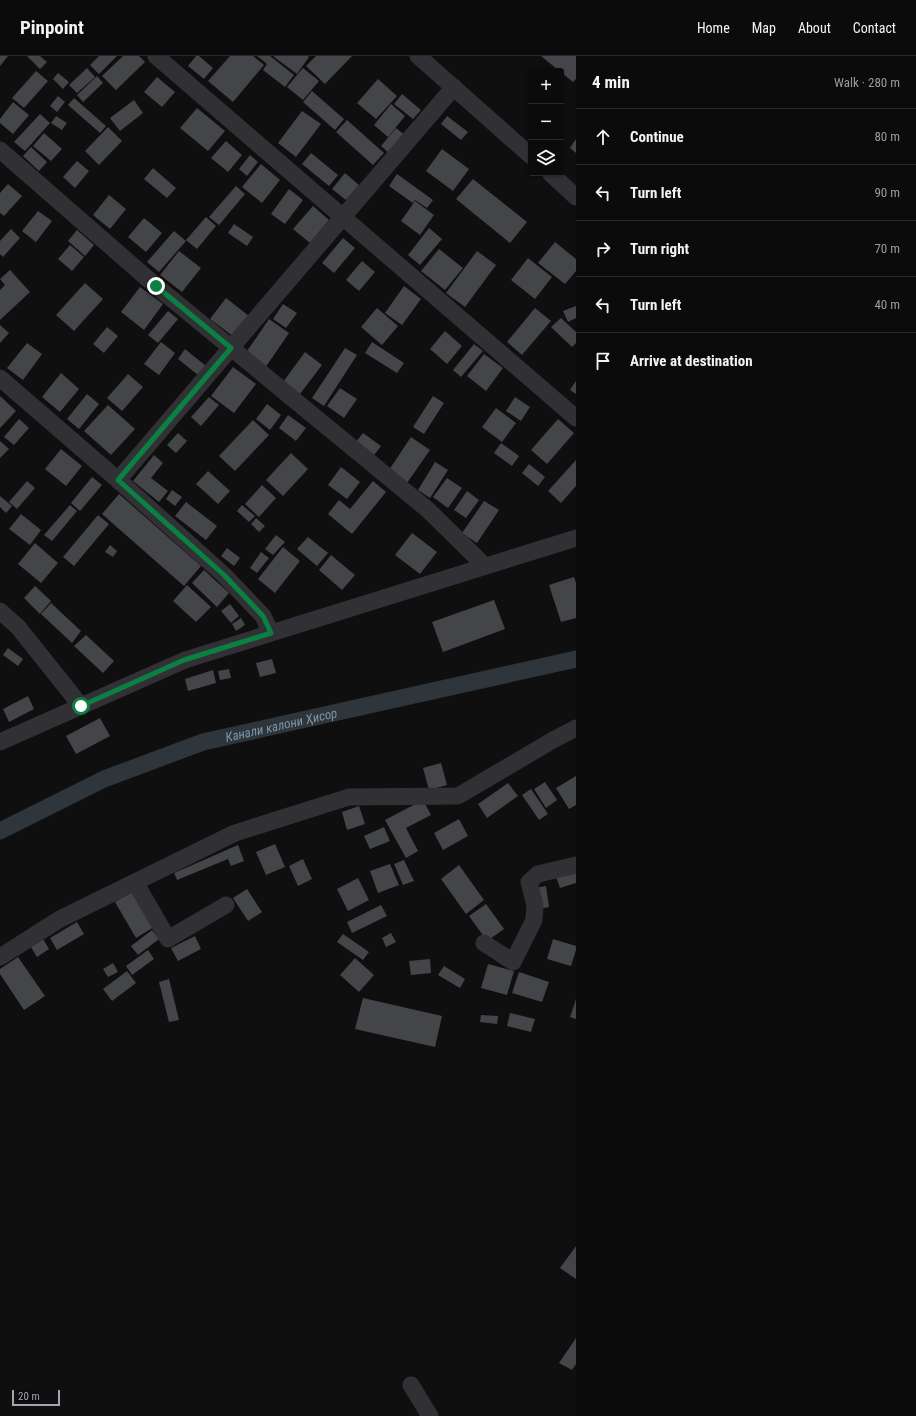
<!DOCTYPE html>
<html lang="en">
<head>
<meta charset="utf-8">
<style>
  :root { --surface:#0b0b0c; --page:#19191a; --text:#f1f3f6; --muted:#9a9b9d; --line:#2b2b2d }
  body { margin:0; font-family:"Roboto Condensed",sans-serif; background:var(--page); color:var(--text) }
  .controls { position:absolute; right:12px; top:12px; display:grid; overflow:hidden; border-radius:4px; box-shadow:0 1px 3px #0004 }
  .controls button { width:36px; height:36px; display:grid; place-items:center; padding:0; border:0; border-bottom:1px solid var(--line); background:var(--surface); color:var(--text); font:20px sans-serif }
  .scale { position:absolute; left:12px; bottom:10px; width:48px; box-sizing:border-box; padding-left:4px; border:2px solid #a2a7af; border-top:0; font-size:11px; line-height:14px; white-space:nowrap; color:#a2a7af; -webkit-text-stroke:3px #0a0a0b; paint-order:stroke }
  .stop { position:absolute; width:12px; height:12px; margin:-9px; border:3px solid #0b8043; border-radius:50%; background:#fff }
  .stop.end { background:#0b8043; border-color:#fff; box-shadow:0 1px 4px #0008 }
  .list { margin:0; padding:0; list-style:none }
  h2 { display:flex; justify-content:space-between; align-items:center; height:52px; margin:0; padding:0 16px; font-size:17px }
  h2 small { font-size:13px; font-weight:400; color:var(--muted) }
  .list li { display:grid; grid-template-columns:26px 1fr auto; gap:12px; align-items:center; box-sizing:border-box; height:56px; padding:0 16px; border-top:1px solid var(--line) }
  .list b { display:block; font-size:15px; white-space:nowrap }
  .list em { font-size:13px; font-style:normal; color:var(--muted) }
  .icon { flex:none; width:22px; height:22px; fill:none; stroke:currentColor; stroke-width:2; stroke-linecap:round; stroke-linejoin:round }
  .map { position:relative; flex:none; width:576px; height:1360px; overflow:hidden }
  header { display:flex; align-items:center; gap:24px; box-sizing:border-box; height:56px; padding:0 20px; background:var(--surface); border-bottom:1px solid var(--line) }
  header strong { font-size:19px }
  nav { display:flex; gap:22px; margin-inline-start:auto; font-size:14px }
  main { display:flex }
  aside { flex:1; background:var(--surface) }
  .map>svg:first-child { display:block }
</style>
</head>
<body>
<header>
<strong>Pinpoint</strong>
<nav><a>Home</a><a>Map</a><a>About</a><a>Contact</a></nav>
</header>
<main>
<div class="map">
<svg width="576" height="1360" viewBox="0 0 576 1360">
  <rect width="100%" height="100%" fill="#0f0f10"/>
  <g fill="none" stroke-linecap="round" stroke-linejoin="round">
    <!-- canal -->
    <path stroke="#2e363b" stroke-width="17" id="s1" d="M0,775l104,-52 99,-37 373,-83"/>
  </g>
  <!-- building -->
  <path fill="#434548" d="M0,0h8l-8,10z
    M27,0h13l7,6 -7,7z
    M99,0h18l-18,18 -9,-9z
    M123,0h16l6,6 -29,28 -14,-14z
    M196,0h3l14,12 -9,11 -16,-13z
    M230,0h23l11,9 -31,37 -25,-21z
    M257,0h13l24,19 -9,12 -22,-17 4,-6z
    M274,0h34l1,1 -12,17 -23,-17z
    M316,0h36l-27,28 -19,-18z
    M541,0h35v23l-3,3z
    M87,12l8,9 -18,16 -8,-8z
    M303,12l16,13 -16,19 -16,-13z
    M36,15l12,10 -24,27 -12,-10z
    M58,17l11,9 -6,7 -10,-10z
    M97,20l6,7 -20,19 -6,-7z
    M157,21l18,15 -13,15 -18,-15z
    M378,23l19,17 -21,23 -19,-16z
    M312,35l32,28 -9,11 -32,-28z
    M402,38l19,16 -8,9 -19,-15z
    M58,40l7,6 -8,10 -7,-6z
    M74,42l32,28 -6,7 -32,-28z
    M134,44l9,13 -23,18 -10,-13z
    M13,46l16,13 -16,19 -13,-11v-4z
    M391,48l14,12 -17,21 -14,-12z
    M197,52l28,23 -17,20 -28,-23z
    M302,55l19,13 -25,33 -18,-14z
    M40,58l10,9 -25,28 -11,-9z
    M56,60l11,7 -5,7 -11,-7z
    M447,60l21,16 -7,8 -20,-16z
    M347,64l37,33 -11,12 -37,-33z
    M108,71l14,14 -23,24 -14,-14z
    M396,72l9,7 -15,19 -9,-8z
    M44,77l18,16 -11,12 -18,-15z
    M576,83v14l-6,-5z
    M226,85l16,14 -14,17 -17,-14z
    M31,91l16,15 -8,9 -16,-15z
    M442,93l27,20 -16,22 -27,-20z
    M311,97l27,22 -9,11 -27,-22z
    M250,99l8,7 -11,14 -8,-7z
    M77,105l12,10 -14,17 -12,-11z
    M261,108l19,16 -18,23 -20,-16z
    M153,112l23,20 -9,10 -23,-19z
    M345,117l14,12 -13,15 -14,-11z
    M397,118l36,26 -6,8 -12,-8 -2,3 -24,-17z
    M473,123l54,43 -17,21 -54,-44z
    M8,128l14,12 -18,20 -4,-3v-20z
    M236,130l9,8 -26,31 -10,-8z
    M289,133l14,11 -18,24 -14,-10z
    M109,139l17,14 -16,20 -17,-14z
    M415,145l19,14 -14,20 -19,-14z
    M313,150l16,14 -19,23 -17,-14z
    M38,155l14,10 -16,21 -14,-11z
    M206,161l10,9 -19,23 -11,-9z
    M144,162l18,15 -16,19 -18,-15z
    M234,168l19,13 -6,9 -19,-13z
    M429,172l13,11 -22,26 -12,-10z
    M11,173l9,9 -17,19 -3,-3v-13z
    M77,174l17,15 -9,11 -17,-15z
    M174,175l12,10 -27,31 -12,-10z
    M343,182l12,10 -21,25 -12,-10z
    M555,186l21,17v12l-11,13 -27,-21z
    M70,189l14,12 -12,14 -14,-12z
    M439,193l24,19 -18,22 -24,-19z
    M179,195l22,17 -19,24 -22,-17z
    M477,195l19,14 -31,42 -19,-14z
    M528,202l24,19 -17,22 -24,-19z
    M362,205l13,11 -16,19 -13,-11z
    M10,214l20,22 -30,28v-30l5,-5 -5,-6z
    M85,227l18,16 -29,32 -18,-16z
    M404,230l17,13 -19,26 -17,-12z
    M140,231l23,17 -19,26 -23,-18z
    M226,242l23,18 -15,21 -24,-18z
    M283,248l14,9 -11,15 -13,-9z
    M576,250v12l-8,4 -5,-11z
    M377,252l21,18 -16,19 -21,-18z
    M535,252l16,13 -29,34 -15,-13z
    M168,255l10,8 -20,24 -10,-8z
    M561,262l15,14v11l-4,4 -21,-20z
    M269,263l20,14 -24,35 -20,-14z
    M0,269l9,8 -9,10z
    M107,271l11,9 -14,17 -11,-9z
    M445,275l17,15 -15,18 -17,-15z
    M161,286l14,11 -16,22 -15,-11z
    M372,286l32,21 -7,10 -32,-20z
    M27,287l15,11 -19,26 -16,-12z
    M474,288l9,7 -22,26 -8,-7z
    M345,292l12,7 -33,51 -12,-8z
    M185,293l21,17 -8,9 -20,-16z
    M305,296l17,13 -22,29 -17,-12z
    M484,298l19,14 -17,23 -19,-15z
    M233,311l23,17 -22,29 -23,-17z
    M61,317l18,16 -19,23 -18,-15z
    M128,318l15,13 -21,24 -15,-13z
    M576,325v13l-6,-4z
    M340,332l17,11 -13,19 -17,-12z
    M87,338l12,10 -20,25 -12,-10z
    M0,340l16,15 -16,17z
    M433,340l11,7 -20,31 -11,-7z
    M209,341l10,8 -18,21 -10,-9z
    M515,341l15,10 -9,14 -15,-10z
    M267,348l14,11 -11,15 -14,-11z
    M108,349l27,24 -24,26 -27,-24z
    M496,352l20,15 -14,19 -20,-15z
    M288,359l18,13 -10,13 -17,-13z
    M19,363l10,9 -15,17 -10,-8z
    M558,363l16,14 -27,31 -16,-14z
    M253,364l16,15 -34,36 -16,-15z
    M178,377l9,8 -11,12 -9,-8z
    M363,377l18,13 -7,9 -18,-13z
    M411,381l19,13 -23,33 -18,-13z
    M0,385l9,8 -9,9z
    M501,387l18,13 -7,10 -18,-13z
    M61,393l21,17 -16,20 -21,-17z
    M291,397l17,16 -25,27 -17,-16z
    M154,399l9,8 -12,15 17,13 -9,11 -26,-21z
    M576,404v26l-15,17 -13,-12z
    M435,406l13,8 -18,28 -12,-8z
    M529,408l16,13 -7,9 -16,-13z
    M341,411l19,15 -13,17 -19,-14z
    M208,415l22,20 -12,13 -22,-20z
    M92,421l10,8 -22,26 -9,-8z
    M447,422l15,10 -14,20 -15,-11z
    M27,425l8,7 -18,21 -8,-7z
    M373,425l13,11 -34,42 -24,-20 11,-14 11,9z
    M262,429l14,13 -17,19 -14,-13z
    M172,434l10,7 -7,9 -9,-7z
    M467,435l12,9 -13,18 -12,-8z
    M119,438l82,72 -17,20 -82,-72z
    M0,440l12,10 -6,7 -6,-6z
    M484,445l15,9 -22,33 -15,-10z
    M186,446l31,24 -11,14 -31,-24z
    M70,449l7,6 -25,30 -8,-6z
    M242,449l13,11 -6,6 -12,-11z
    M21,458l20,16 -11,15 -21,-16z
    M98,459l11,9 -35,42 -11,-9z
    M256,462l9,8 -6,6 -8,-8z
    M412,477l25,19 -17,22 -25,-19z
    M276,479l9,7 -12,13 -8,-6z
    M308,481l20,16 -11,13 -20,-17z
    M35,487l23,20 -17,20 -23,-19z
    M110,489l7,6 -4,6 -8,-5z
    M283,491l17,14 -25,32 -17,-14z
    M227,492l13,10 -6,8 -13,-10z
    M261,496l8,6 -12,15 -7,-5z
    M331,499l24,20 -13,15 -23,-20z
    M204,514l25,23 -12,14 -25,-24z
    M574,521l2,6v35l-15,4 -12,-37z
    M187,529l24,22 -15,15 -23,-21z
    M35,530l16,15 -11,13 -16,-16z
    M494,544l11,29 -62,23 -11,-30z
    M51,547l30,28 -9,12 -31,-29z
    M230,548l9,12 -8,7 -10,-12z
    M241,562l4,7 -9,6 -4,-7z
    M86,579l28,26 -11,12 -29,-27z
    M8,592l15,11 -5,7 -15,-11z
    M272,603l4,14 -16,4 -4,-14z
    M229,613l2,9 -11,2 -2,-9z
    M213,614l3,13 -28,8 -3,-12z
    M28,640l6,13 -25,13 -6,-13z
    M100,662l10,18 -34,18 -10,-18z
    M441,707l6,22 -18,5 -6,-22z
    M576,720v29l-7,4 -13,-21z
    M545,726l12,18 -11,8 -12,-19z
    M508,727l10,13 -31,22 -9,-14z
    M531,733l17,25 -9,6 -17,-25z
    M423,744l8,15 -25,13 12,23 -12,7 -21,-38z
    M359,750l6,18 -18,6 -5,-18z
    M459,763l9,17 -25,14 -9,-17z
    M384,771l6,14 -20,8 -6,-13z
    M275,788l10,23 -19,8 -10,-23z
    M238,789l6,16 -13,5 -3,-7 -51,21 -3,-7z
    M303,803l9,20 -14,7 -9,-20z
    M404,804l10,21 -11,4 -9,-21z
    M390,808l9,21 -21,8 -8,-22z
    M459,809l25,35 -18,14 -25,-35z
    M576,811v16l-16,5 -5,-14z
    M358,822l11,22 -21,11 -11,-22z
    M546,830l3,21 -10,2 -4,-21z
    M247,833l15,23 -14,9 -15,-23z
    M133,835l21,36 -18,11 -21,-36z
    M486,848l18,25 -17,12 -18,-25z
    M381,849l6,11 -35,17 -5,-11z
    M77,866l7,12 -27,16 -7,-12z
    M152,874l7,9 -21,16 -7,-9z
    M391,877l5,9 -10,5 -4,-9z
    M343,878l26,18 -6,8 -26,-18z
    M195,880l6,13 -23,12 -7,-13z
    M43,883l6,10 -12,8 -6,-10z
    M553,883l23,7v4l-5,16 -24,-7z
    M148,894l6,9 -22,16 -6,-9z
    M18,901l27,39 -21,14 -24,-36v-5z
    M355,902l19,17 -15,17 -19,-17z
    M430,903l1,14 -20,2 -2,-14z
    M113,907l5,9 -10,5 -5,-8z
    M488,908l26,7 -7,24 -26,-7z
    M444,910l21,13 -5,9 -22,-13z
    M127,915l9,12 -24,18 -9,-12z
    M519,916l30,10 -7,20 -30,-9z
    M169,923l10,41 -10,2 -10,-40z
    M363,942l79,18 -7,31 -80,-18z
    M576,943v20l-6,-2z
    M510,957l25,6 -4,13 -24,-6z
    M481,959l17,1 -1,8 -17,-2z
    M576,1190v33l-16,-11z
    M576,1282v26l-4,6 -13,-7z"/>
  <g fill="none" stroke-linecap="round" stroke-linejoin="round">
    <!-- minor -->
    <path stroke="#313135" stroke-width="17" d="M156,0l420,362
      M418,0l113,100
      M0,94l156,136 271,223 58,57
      M550,117l26,24
      M0,322l118,102 106,95 39,41 8,17
      M118,424l336,-393
      M0,555l18,16 63,79
      M0,686l185,-82 391,-122
      M135,826l33,57 58,-34
      M484,887l29,19 21,-42 1,-15 -6,-23 9,-8 38,-9
      M0,901l60,-38 175,-86 114,-36 109,-1 95,-56 23,-12
      M411,1329l19,31"/>
  </g>
  <g fill="none" stroke-linecap="round" stroke-linejoin="round">
    <!-- route -->
    <path stroke="#0b8043" stroke-width="5" d="M81,650l103,-46 87,-27 -8,-17 -39,-41 -106,-95 113,-132 -75,-62"/>
  </g>
  <g text-anchor="middle" stroke-width="3" stroke-linejoin="round" paint-order="stroke">
    <!-- water labels -->
    <g font-size="13" font-style="italic" fill="#7c95a8" stroke="#0a0a0b">
      <text dy="5" stroke="none"><textPath href="#s1" startOffset="302">Канали калони Ҳисор</textPath></text>
    </g>
  </g>
</svg>
<div class="controls">
<button>+</button>
<button>−</button>
<button><svg class="icon" aria-label="layers" viewBox="0 0 24 24"><path d="M12 4l9 5-9 5-9-5zM3 14l9 5 9-5"/></svg></button>
</div>
<div class="scale">20 m</div>
<div class="stop" style="left:81px;top:650px"></div>
<div class="stop end" style="left:156px;top:230px"></div>
</div>
<aside>
<h2>4 min<small>Walk · 280 m</small></h2>
<ul class="list">
<li><svg class="icon" aria-label="ahead" viewBox="0 0 24 24"><path d="M12 20V5M6 11l6-6 6 6"/></svg><div><b>Continue</b></div><em>80 m</em></li>
<li><svg class="icon" aria-label="left" viewBox="0 0 24 24"><path d="M17 20v-9H6M10 6l-5 5 5 5"/></svg><div><b>Turn left</b></div><em>90 m</em></li>
<li><svg class="icon" aria-label="right" viewBox="0 0 24 24"><path d="M7 20v-9h11M14 6l5 5-5 5"/></svg><div><b>Turn right</b></div><em>70 m</em></li>
<li><svg class="icon" aria-label="left" viewBox="0 0 24 24"><path d="M17 20v-9H6M10 6l-5 5 5 5"/></svg><div><b>Turn left</b></div><em>40 m</em></li>
<li><svg class="icon" aria-label="arrive" viewBox="0 0 24 24"><path d="M6 21V4h12l-3 4 3 4H6"/></svg><div><b>Arrive at destination</b></div></li>
</ul>
</aside>
</main>
</body>
</html>
